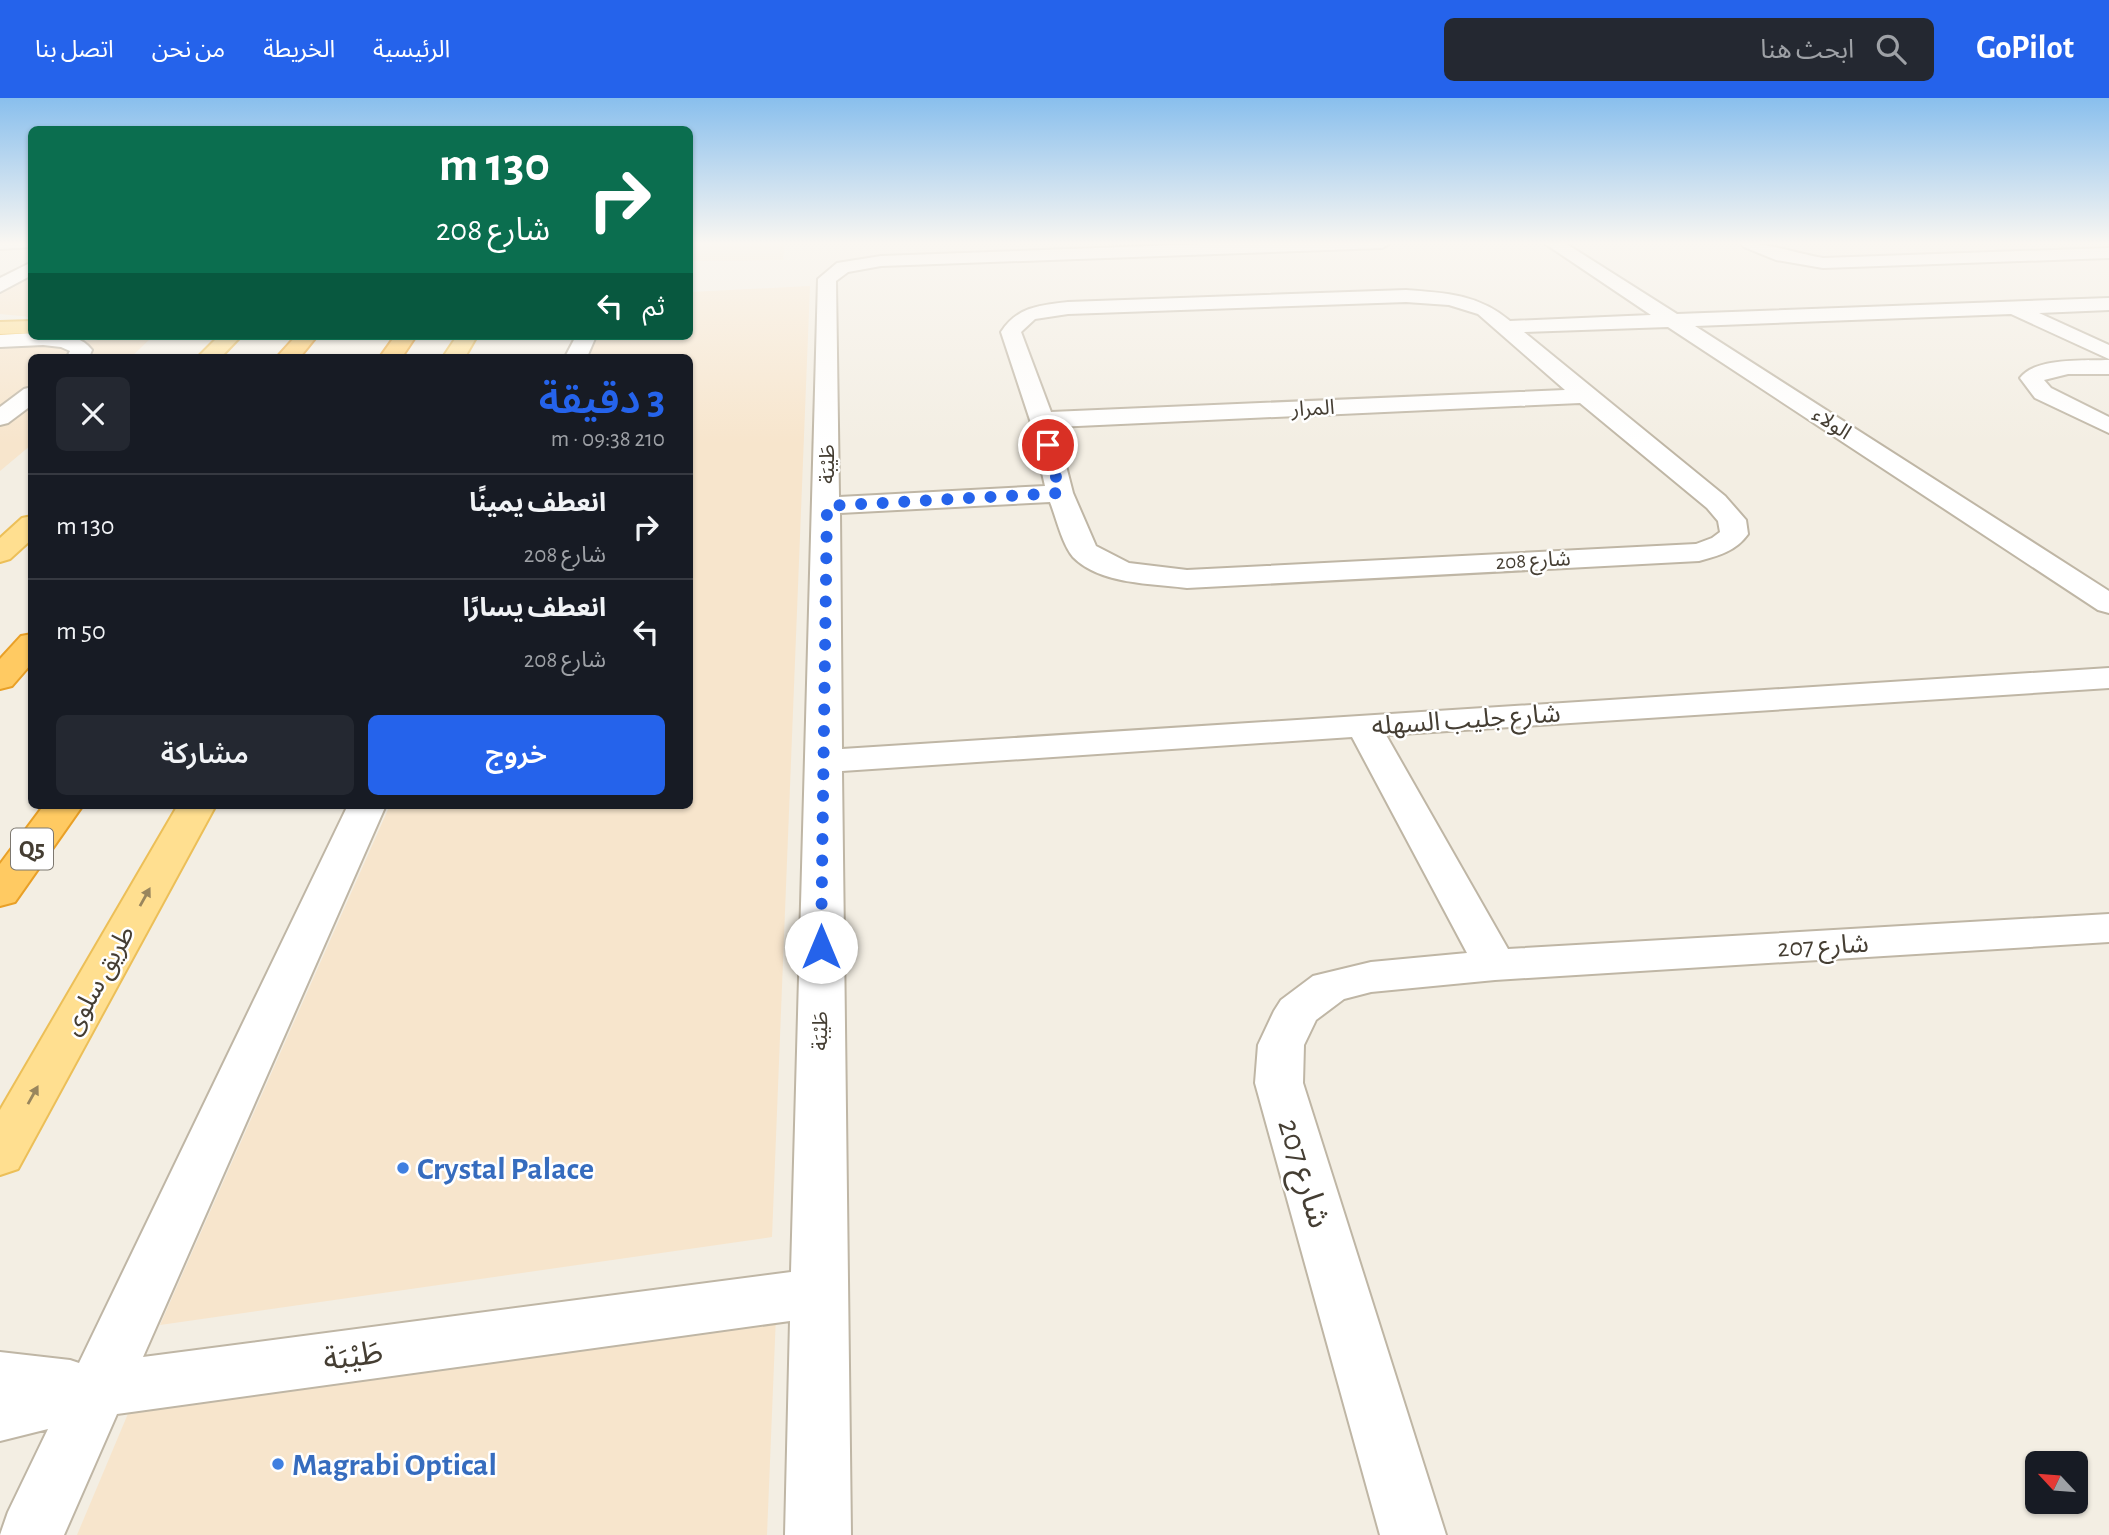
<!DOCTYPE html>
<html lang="ar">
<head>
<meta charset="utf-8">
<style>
	body { margin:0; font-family:"Alegreya Sans","Noto Sans Arabic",sans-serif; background:#242831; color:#f1f3f6; direction:rtl; height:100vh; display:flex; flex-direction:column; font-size:26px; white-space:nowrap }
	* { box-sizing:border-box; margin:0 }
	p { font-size:23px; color:#9ea1a6 }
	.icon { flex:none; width:38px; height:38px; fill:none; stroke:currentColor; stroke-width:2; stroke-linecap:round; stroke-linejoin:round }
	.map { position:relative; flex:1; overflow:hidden; direction:ltr }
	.sheet { position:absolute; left:28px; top:256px; width:665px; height:455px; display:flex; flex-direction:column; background:#171b24; border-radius:10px; box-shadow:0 2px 5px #0004; direction:rtl }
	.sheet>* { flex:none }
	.hud { position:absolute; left:28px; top:28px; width:665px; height:214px; border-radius:10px; box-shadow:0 2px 5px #0004; direction:rtl; background:#0b6e4f; color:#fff; overflow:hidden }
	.needle { width:46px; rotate:296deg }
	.tools { position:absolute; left:2025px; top:1353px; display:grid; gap:14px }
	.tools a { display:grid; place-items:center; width:63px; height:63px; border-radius:10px; background:#171b24; box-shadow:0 2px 5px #0004; font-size:35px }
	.pin { position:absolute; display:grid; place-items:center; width:60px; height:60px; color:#fff; margin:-30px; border:4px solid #fff; border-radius:50%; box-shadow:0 2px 7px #0007 }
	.me { position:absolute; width:77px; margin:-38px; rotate:0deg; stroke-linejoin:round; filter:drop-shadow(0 0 5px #0008) }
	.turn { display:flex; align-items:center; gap:24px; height:147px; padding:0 28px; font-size:32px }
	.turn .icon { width:91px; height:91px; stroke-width:2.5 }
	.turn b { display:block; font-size:49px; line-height:60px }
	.then { display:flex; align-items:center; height:66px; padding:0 28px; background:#0003; gap:14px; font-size:26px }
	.round { display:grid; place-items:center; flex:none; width:74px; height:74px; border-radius:10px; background:#242831 }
	.overview { display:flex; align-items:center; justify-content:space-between; height:119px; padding:0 28px }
	h1 { font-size:42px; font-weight:600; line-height:52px; color:#2563eb }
	.action { display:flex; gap:14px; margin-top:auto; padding:14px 28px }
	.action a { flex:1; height:80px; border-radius:10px; background:#2563eb; color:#fff; font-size:28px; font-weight:600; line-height:80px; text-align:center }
	.action a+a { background:#242831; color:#f1f3f6 }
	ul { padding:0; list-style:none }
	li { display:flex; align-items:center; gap:21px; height:105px; padding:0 28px; border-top:2px solid #363941 }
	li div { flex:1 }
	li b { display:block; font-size:26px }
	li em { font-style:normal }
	header { display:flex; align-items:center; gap:42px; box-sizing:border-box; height:98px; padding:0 35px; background:#2563eb; color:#fff }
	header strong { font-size:33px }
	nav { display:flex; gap:38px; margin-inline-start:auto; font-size:24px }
	.search { width:490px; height:63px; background:#242831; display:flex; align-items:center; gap:18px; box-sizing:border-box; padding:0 24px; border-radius:10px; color:#9ea1a6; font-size:26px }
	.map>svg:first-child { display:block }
	.commercial { fill:#f7e5cc }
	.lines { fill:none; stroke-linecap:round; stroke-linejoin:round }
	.minor-casing { stroke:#bfb6a5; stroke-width:4 }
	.major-casing { stroke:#ecbf58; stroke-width:4 }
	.highway-casing { stroke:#e9a027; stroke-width:4 }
	.minor { fill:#fff; fill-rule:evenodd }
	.major { fill:#ffdf90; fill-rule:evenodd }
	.highway { fill:#ffca62; fill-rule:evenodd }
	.oneway { fill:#99865d }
	.route { stroke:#2563eb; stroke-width:12; stroke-dasharray:0 21.6 }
	.shop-dot { fill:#3f7fe0; stroke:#fff; stroke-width:2.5 }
	.labels { text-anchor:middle; stroke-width:5; stroke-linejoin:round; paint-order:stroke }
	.far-street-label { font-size:21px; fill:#453e33; stroke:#fff }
	.shield { fill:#fff; stroke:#7d7870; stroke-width:2 }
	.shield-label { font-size:24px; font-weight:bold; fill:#453e33 }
	.street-label { font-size:26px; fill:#453e33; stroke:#fff }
	.near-shop-label { font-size:32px; font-weight:bold; fill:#366cbe; stroke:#fff; text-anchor:start }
	.near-street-label { font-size:32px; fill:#453e33; stroke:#fff }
</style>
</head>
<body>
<header>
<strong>GoPilot</strong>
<div class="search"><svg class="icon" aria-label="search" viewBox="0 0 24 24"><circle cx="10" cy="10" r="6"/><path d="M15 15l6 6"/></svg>ابحث هنا</div>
<nav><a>الرئيسية</a><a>الخريطة</a><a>من نحن</a><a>اتصل بنا</a></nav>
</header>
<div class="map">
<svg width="2109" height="1437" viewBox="0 0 2109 1437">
	<rect width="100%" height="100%" fill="#f3eee3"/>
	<g class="commercial">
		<polygon points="690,145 785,145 783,162 690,163"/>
		<polygon points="31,175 31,219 0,216 0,194"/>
		<polygon points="810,188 772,1139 160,1227 390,707 690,707 690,259 588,259 597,238 690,238 690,194"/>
		<polygon points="151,240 131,259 32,259 31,347 0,373 0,246"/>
		<polygon points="777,1193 767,1437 77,1437 135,1299"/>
	</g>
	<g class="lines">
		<g class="minor-casing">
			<g id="minor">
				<polygon points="0,145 32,145 32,149 0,151"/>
				<path d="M 1232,145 L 1391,145 L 1382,150 L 881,168 L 848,174 L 836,183 L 839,399 L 1045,388 L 1030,322 L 1001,234 C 1017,209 1040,207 1068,204 L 1406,192 C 1446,195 1478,196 1510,223 L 1651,217 L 1544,145 L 1565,145 L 1677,216 L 2109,200 L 2109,212 L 2039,215 L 2109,247 L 2109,261 L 2011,216 L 1695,228 L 2109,493 L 2109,515 L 2098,512 L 1668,229 L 1524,234 L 1725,398 L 1746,422 L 1748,436 C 1736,453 1718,458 1699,463 L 1187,490 C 1151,485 1101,487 1073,459 C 1062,446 1056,419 1050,404 L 840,415 L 842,651 L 2109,570 L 2109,590 L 1386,637 L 1508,851 L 2109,816 L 2109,844 L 1495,882 L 1371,894 L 1344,901 L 1316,922 L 1304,947 L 1303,985 L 1446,1437 L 1380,1437 L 1255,985 L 1258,947 L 1274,913 L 1281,902 L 1313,878 L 1371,864 L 1467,855 L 1352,639 L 842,673 L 851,1437 L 785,1437 L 790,1223 L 117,1316 L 64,1437 L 0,1437 L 8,1414 L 48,1331 L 0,1343 L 0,1254 L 70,1262 L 79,1265 L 348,707 L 386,707 L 143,1259 L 791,1174 L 818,181 L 837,165 L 881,158 ZM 1406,204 L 1449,207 L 1478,216 L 1565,292 L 1051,314 L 1021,234 L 1035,221 L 1068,216 ZM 1580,305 L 1707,410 L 1718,423 L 1720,434 L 1712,440 L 1696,446 L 1187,472 L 1129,465 L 1096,448 L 1073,395 L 1056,329 Z"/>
				<path d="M 1741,145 C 1769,145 1795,155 1823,160 L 2109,150 L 2109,160 L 1823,170 L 1776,162 L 1744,149 Z"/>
				<polygon points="32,164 32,177 0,194 0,180"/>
				<path d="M 32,235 L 32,238 C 52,238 78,233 92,252 L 89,259 L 67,259 L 70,253 L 61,249 L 43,247 L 0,249 L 0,237 Z"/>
				<polygon points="576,238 596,238 587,259 565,259"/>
				<path d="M 2109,262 L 2109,276 L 2068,276 L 2044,282 L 2051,290 L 2109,319 L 2109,335 L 2035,300 L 2020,280 C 2035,259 2086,263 2109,262 Z"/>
				<polygon points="32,289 32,307 8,325 0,327 0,309 24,291"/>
			</g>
		</g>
		<g class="major-casing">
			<g id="major">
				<polygon points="32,223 32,235 0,236 0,224"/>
				<polygon points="219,238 241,238 221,259 198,259"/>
				<polygon points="457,238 477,238 465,259 443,259"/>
				<polygon points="32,418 32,441 10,461 0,464 0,440 22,420"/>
				<polygon points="178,707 216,707 18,1071 0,1077 0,1012"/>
			</g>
		</g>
		<g class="highway-casing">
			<g id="highway">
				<polygon points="296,238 317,238 300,259 277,259"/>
				<polygon points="395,238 416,238 402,259 380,259"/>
				<polygon points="32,536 32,565 12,588 0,591 0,561 21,538"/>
				<polygon points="44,707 83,707 15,804 0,808 0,766"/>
			</g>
		</g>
		<use href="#minor" class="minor"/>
		<use href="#major" class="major"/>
		<use href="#highway" class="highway"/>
	</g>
	<defs><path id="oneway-solid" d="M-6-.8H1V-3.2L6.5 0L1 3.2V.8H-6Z" transform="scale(1.75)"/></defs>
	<g class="oneway">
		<use href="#oneway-solid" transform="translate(145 799) rotate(-61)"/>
		<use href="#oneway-solid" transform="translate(33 997) rotate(-61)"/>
	</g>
	<linearGradient id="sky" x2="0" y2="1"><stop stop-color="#89bfed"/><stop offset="0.42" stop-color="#faf7f2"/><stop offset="1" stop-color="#faf7f2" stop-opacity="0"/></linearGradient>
	<rect width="2109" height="346" fill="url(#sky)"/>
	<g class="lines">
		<polyline class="route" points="821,849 827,408 1060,395 1048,347"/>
	</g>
	<g class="shop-dot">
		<circle cx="403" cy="1070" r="7"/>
		<circle cx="278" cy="1366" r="7"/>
	</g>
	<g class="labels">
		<g class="far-street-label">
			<text transform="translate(1313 310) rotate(-3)" y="7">المرار</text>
			<text transform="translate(1832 325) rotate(33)" y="7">الولاء</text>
			<text transform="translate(827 366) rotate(-90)" y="7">طَيْبَة</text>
			<text transform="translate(1533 462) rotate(-3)" y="7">شارع 208</text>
			<text transform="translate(820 933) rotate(-89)" y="7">طَيْبَة</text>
		</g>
		<rect class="shield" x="11" y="730.5" width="42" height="41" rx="5"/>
		<g class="shield-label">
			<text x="32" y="759">Q5</text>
		</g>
		<g class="street-label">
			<text transform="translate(1466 621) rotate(-4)" y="9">شارع جليب السهله</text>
			<text transform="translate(1823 847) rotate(-3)" y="9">شارع 207</text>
			<text transform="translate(98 882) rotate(-61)" y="9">طريق سلوى</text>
		</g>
		<g class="near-shop-label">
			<text x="417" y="1081">Crystal Palace</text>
			<text x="292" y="1377">Magrabi Optical</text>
		</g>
		<g class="near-street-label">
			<text transform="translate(1305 1075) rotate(73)" y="11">شارع 207</text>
			<text transform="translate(353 1257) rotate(-8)" y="11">طَيْبَة</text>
		</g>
	</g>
</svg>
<div class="tools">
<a><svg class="needle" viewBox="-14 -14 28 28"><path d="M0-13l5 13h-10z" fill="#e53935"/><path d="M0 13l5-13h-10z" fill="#9ea1a6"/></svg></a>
</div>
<div class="pin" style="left:1048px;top:347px;background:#d93025"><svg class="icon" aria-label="arrive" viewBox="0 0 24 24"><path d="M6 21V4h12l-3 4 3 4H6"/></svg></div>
<svg class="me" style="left:821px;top:849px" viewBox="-20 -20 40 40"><circle r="19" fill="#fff"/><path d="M0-13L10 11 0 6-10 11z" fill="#2563eb"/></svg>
<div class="hud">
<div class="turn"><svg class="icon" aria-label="right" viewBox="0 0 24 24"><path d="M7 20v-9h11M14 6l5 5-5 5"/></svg><div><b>130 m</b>شارع 208</div></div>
<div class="then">ثم<svg class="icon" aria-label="left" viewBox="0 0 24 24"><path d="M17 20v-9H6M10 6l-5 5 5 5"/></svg></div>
</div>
<section class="sheet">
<div class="overview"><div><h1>3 دقيقة</h1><p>210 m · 09:38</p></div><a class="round"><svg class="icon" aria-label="close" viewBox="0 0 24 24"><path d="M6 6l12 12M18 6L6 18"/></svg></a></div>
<ul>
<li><svg class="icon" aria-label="right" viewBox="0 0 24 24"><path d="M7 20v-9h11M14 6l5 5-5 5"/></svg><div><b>انعطف يمينًا</b><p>شارع 208</p></div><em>130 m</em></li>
<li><svg class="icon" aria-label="left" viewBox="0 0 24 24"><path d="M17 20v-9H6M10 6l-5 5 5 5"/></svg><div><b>انعطف يسارًا</b><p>شارع 208</p></div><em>50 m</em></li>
</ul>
<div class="action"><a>خروج</a><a>مشاركة</a></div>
</section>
</div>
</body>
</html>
